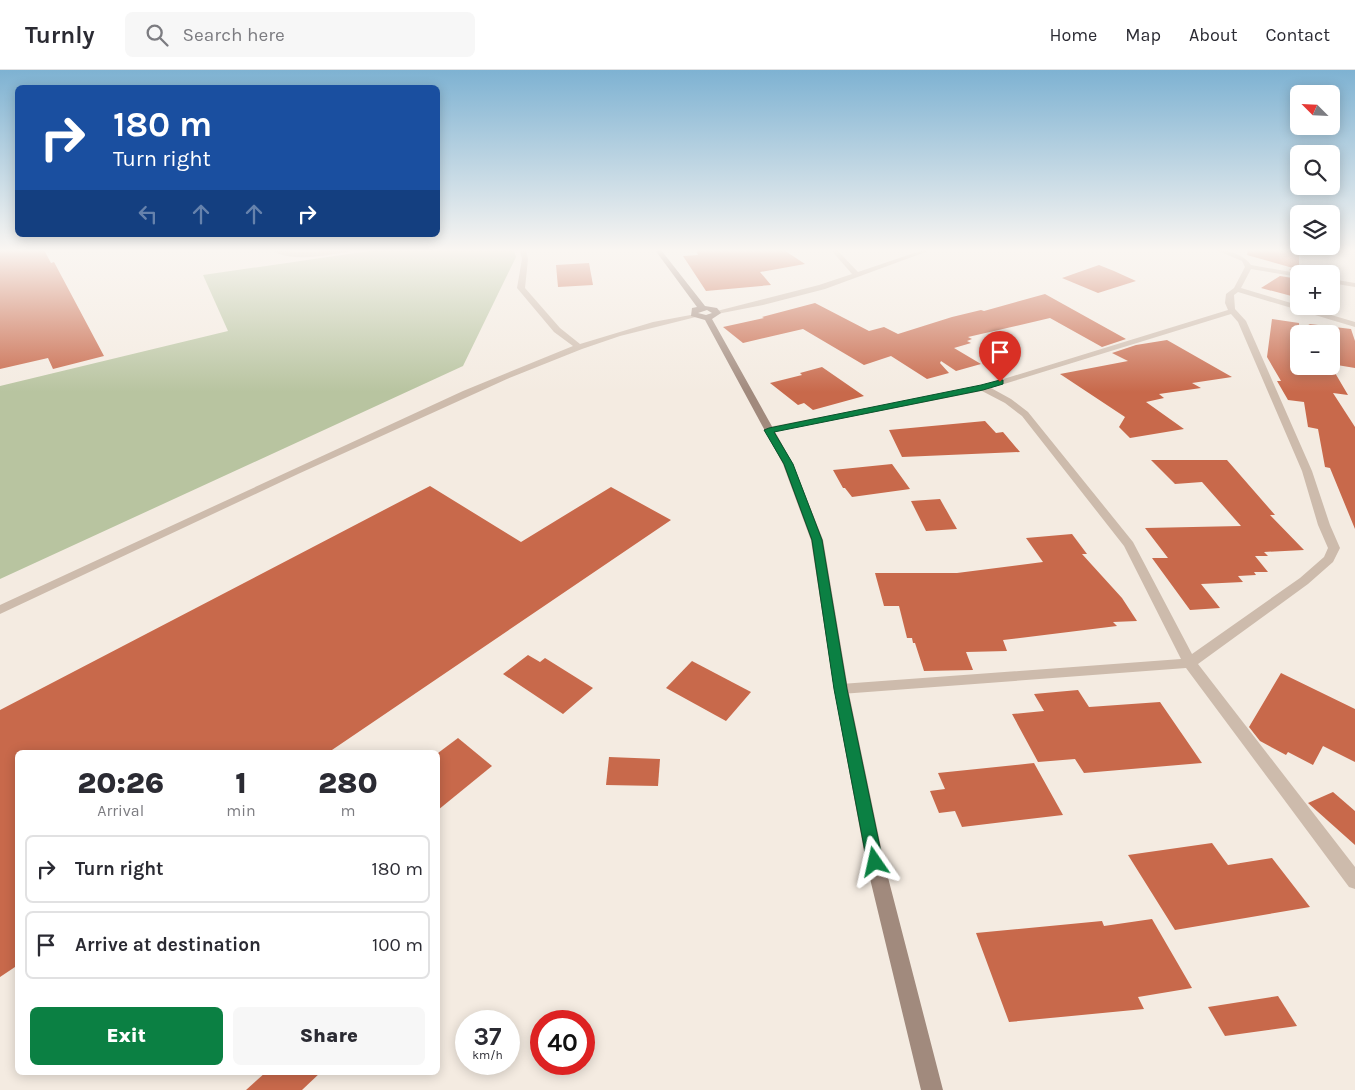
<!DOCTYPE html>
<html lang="en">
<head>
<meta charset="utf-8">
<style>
	body { margin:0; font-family:Karla,sans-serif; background:#f7f7f7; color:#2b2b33; height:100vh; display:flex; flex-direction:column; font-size:19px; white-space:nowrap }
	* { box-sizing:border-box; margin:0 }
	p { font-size:16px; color:#7c7c81 }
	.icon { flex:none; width:28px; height:28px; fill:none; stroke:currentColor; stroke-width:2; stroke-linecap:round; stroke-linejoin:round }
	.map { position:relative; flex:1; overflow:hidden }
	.side { position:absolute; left:15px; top:680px; width:425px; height:325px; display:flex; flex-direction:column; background:#fff; border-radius:8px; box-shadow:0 2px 12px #0003 }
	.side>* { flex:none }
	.banner { position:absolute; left:15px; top:15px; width:425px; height:152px; border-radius:8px; box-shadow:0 2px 12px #0003; background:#1a4fa0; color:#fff; overflow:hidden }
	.needle { width:32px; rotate:294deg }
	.buttons { position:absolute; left:1290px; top:15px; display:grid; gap:10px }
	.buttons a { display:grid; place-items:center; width:50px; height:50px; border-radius:8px; background:#fff; box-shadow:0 2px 12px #0003; font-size:25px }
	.speed { position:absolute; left:455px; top:940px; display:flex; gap:10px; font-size:25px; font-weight:700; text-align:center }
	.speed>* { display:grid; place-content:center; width:65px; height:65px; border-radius:50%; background:#fff; box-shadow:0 2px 12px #0003; line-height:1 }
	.speed small { font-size:12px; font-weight:400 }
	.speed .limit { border:8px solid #d22; background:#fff; color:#111 }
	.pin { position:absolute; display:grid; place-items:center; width:42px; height:42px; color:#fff; margin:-51px -21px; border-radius:50% 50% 50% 0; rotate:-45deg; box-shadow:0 0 5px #0007 }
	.pin .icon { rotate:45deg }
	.me { position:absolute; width:55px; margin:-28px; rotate:349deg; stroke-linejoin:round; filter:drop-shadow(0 0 4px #0008) }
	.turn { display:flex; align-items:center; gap:18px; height:105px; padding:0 15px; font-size:22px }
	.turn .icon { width:65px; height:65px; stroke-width:2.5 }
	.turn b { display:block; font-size:35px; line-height:42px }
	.lanes { display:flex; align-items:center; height:48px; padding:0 15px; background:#0003; justify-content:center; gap:25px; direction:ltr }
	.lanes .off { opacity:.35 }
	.eta { display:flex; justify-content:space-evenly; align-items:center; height:85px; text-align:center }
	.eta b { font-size:30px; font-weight:800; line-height:35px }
	.button { display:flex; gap:10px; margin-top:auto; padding:10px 15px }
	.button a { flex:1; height:58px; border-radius:8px; background:#0b8043; color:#fff; font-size:20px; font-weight:800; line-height:58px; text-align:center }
	.button a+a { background:#f7f7f7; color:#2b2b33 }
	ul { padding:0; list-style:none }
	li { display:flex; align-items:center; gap:15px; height:68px; margin:0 10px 8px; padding:0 5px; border:2px solid #e1e1e2; border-radius:8px }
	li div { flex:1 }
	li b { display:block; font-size:19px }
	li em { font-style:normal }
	header { display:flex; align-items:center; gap:30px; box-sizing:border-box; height:70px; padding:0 25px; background:#fff; border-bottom:1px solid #e1e1e2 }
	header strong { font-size:24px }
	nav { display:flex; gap:28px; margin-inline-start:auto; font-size:18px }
	.search { width:350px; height:45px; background:#f7f7f7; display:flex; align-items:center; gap:12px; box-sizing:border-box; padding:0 18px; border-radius:8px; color:#7c7c81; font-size:19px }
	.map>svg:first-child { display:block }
	.green { fill:#b8c4a0 }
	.building { fill:#c8694b }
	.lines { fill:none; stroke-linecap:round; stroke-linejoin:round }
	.street { fill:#cdbbac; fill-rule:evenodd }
	.secondary { fill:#a18a7d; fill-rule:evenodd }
	.route { fill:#0b8043; stroke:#07532c }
</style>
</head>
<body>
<header>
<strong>Turnly</strong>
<div class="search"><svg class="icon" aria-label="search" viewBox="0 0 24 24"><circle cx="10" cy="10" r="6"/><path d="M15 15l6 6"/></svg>Search here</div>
<nav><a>Home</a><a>Map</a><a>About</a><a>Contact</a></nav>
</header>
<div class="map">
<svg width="1355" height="1020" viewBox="0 0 1355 1020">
	<rect width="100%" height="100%" fill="#f4ebe1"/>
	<polygon class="green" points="376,180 514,180 516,187 463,296 0,509 0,316 228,261 203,205"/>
	<g class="building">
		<polygon points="0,180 44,180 51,193 54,192 104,286 53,299 48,288 0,299"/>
		<polygon points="696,180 784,180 805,194 760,202 771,215 706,221 683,186 698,185"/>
		<polygon points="1248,180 1299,180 1299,202 1289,200 1293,198 1247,185"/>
		<polygon points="589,193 593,215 558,217 556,195"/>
		<polygon points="1099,195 1114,201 1136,211 1098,223 1062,208"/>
		<polygon points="1280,206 1299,209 1299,228 1261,218"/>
		<polygon points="1045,224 1126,269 1102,277 1050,248 968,267 972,269 967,271 971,273 954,278 981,294 956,301 941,291 940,293 949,303 927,309 891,286 864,295 803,259 743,273 723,257 764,248 762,247 815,233 869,261 884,257 898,264 952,247 981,240 984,241"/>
		<polygon points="1272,249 1299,253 1299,260 1310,254 1351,259 1355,271 1355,298 1331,294 1331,264 1299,264 1299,296 1331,296 1348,325 1333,323 1355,357 1355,459 1330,398 1325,397 1318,359 1308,357 1304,332 1288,330 1277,311 1281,311 1267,287"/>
		<polygon points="1167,270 1232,307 1192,313 1201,318 1159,324 1164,328 1146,332 1184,359 1130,368 1119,357 1125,347 1060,304 1128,291 1112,283 1136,275"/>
		<polygon points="822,297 864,326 813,340 804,333 798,335 770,313 802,305 800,303"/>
		<polygon points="985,351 996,363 1003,362 1020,382 902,387 889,360"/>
		<polygon points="1151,390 1227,390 1275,445 1270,445 1304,480 1264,482 1268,486 1255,486 1268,502 1254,502 1256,505 1238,506 1243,512 1201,514 1220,538 1190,540 1152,488 1168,488 1145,458 1241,456 1202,412 1175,414"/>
		<polygon points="892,394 910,419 852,427 845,418 843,418 833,400"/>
		<polygon points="430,416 521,472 611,417 671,450 329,682 18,682 18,895 0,907 0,640"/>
		<polygon points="940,429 957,459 926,461 911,431"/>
		<polygon points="1072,464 1087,484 1082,484 1122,528 1137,551 1113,552 1117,556 1003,570 1007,581 966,582 973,600 924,601 915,573 913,573 912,568 907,568 899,536 884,536 875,503 957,503 1043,492 1026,468"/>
		<polygon points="528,585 540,592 545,588 593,618 563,644 503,604"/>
		<polygon points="692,591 751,622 726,651 666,618"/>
		<polygon points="1281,603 1355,639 1355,692 1323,676 1313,695 1288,682 1286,685 1260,671 1249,657"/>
		<polygon points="1078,620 1089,637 1160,632 1202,693 1084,703 1075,689 1038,692 1012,644 1044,641 1034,624"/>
		<polygon points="458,668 492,696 438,740 438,683"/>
		<polygon points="609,687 660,689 658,716 606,715"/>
		<polygon points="1034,693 1063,745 962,757 955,741 939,743 930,721 945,719 938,703"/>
		<polygon points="1333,722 1355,741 1355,775 1308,733"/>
		<polygon points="1212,773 1228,795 1272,788 1310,837 1175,860 1128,785"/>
		<polygon points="1152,849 1192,918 1138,927 1144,939 1009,952 976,863 1102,851 1104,856"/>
		<polygon points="1278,926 1297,956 1225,966 1208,937"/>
		<polygon points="266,1002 321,1002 302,1020 246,1020"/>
	</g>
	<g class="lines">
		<g class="street">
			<path d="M 271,180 L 302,182 L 351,180 L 348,182 C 325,185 291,193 271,180 Z"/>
			<polygon points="520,180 526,180 528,189 525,218 560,258 580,274 653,252 696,244 700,246 620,266 582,279 507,309 298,404 0,544 0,535 463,321 573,276 554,262 517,218 522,189"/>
			<polygon points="831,180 837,180 858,202 923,180 931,180 825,219 763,235 717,244 713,242 819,215 852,204"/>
			<path d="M 1216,180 C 1228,179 1244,185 1251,195 L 1302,204 L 1299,204 L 1299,207 L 1251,199 L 1241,218 L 1355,252 L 1355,257 L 1238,222 L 1234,225 L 1235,239 L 1246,251 L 1312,401 L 1330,455 L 1340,478 L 1333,492 L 1308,514 L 1198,594 L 1355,797 L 1355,819 L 1349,817 L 1186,598 L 841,624 L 836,623 L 834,619 L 836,615 L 841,614 L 1181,589 L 1124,476 L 1022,346 L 1005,333 L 982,321 L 769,363 L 764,360 L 769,357 L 981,316 L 1228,240 L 1225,233 L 1226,224 L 1234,218 L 1245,197 L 1242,191 ZM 1231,244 L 1238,252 L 1302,401 L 1318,455 L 1328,478 L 1324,487 L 1300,508 L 1192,584 L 1133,472 L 1028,342 L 1011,329 L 991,318 Z"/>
			<polygon points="1331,209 1355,213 1355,217 1331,213"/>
		</g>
		<path class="secondary" d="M 655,180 L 661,180 L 705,236 L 717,238 L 721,243 L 712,249 L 793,394 L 823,470 L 848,619 L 884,792 L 943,1020 L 921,1020 L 866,792 L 834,619 L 811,470 L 783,394 L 705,250 L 691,246 L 692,238 L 697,237 ZM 707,240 L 712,243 L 706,245 L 698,243 Z"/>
	</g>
	<linearGradient id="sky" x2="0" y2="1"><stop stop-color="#7eb2d2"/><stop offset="0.56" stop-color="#faf6f2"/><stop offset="1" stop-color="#faf6f2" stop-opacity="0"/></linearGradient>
	<rect width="1355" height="322" fill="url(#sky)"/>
	<polygon class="route" points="1000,310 1003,310 1003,314 983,320 774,362 793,394 822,470 847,619 883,792 881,797 875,800 869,797 867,792 834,619 812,470 784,394 764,360 769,358 981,315"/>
</svg>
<div class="buttons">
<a><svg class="needle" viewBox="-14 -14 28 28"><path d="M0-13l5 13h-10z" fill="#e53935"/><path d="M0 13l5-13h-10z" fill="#7c7c81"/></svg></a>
<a><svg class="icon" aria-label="search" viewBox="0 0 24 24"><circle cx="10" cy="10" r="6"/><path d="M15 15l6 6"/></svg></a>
<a><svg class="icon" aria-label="layers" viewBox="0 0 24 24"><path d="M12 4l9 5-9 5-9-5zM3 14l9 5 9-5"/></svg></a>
<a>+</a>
<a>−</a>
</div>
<div class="speed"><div>37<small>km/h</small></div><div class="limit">40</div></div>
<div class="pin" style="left:1000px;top:312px;background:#d93025"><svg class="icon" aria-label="arrive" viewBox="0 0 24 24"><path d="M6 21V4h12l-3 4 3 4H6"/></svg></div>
<svg class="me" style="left:875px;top:792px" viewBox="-20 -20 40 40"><path d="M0-17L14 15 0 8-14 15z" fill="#0b8043" stroke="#fff" stroke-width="4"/></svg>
<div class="banner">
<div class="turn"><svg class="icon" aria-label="right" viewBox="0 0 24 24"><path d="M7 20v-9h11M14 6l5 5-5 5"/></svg><div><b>180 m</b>Turn right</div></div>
<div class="lanes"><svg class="icon off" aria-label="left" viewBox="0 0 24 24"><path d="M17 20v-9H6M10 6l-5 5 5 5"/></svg><svg class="icon off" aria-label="ahead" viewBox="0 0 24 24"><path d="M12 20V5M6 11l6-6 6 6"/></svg><svg class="icon off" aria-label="ahead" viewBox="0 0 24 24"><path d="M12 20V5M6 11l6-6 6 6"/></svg><svg class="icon" aria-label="right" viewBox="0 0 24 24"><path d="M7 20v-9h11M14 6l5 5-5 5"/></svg></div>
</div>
<section class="side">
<div class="eta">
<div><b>20:26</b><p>Arrival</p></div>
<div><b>1</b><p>min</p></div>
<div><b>280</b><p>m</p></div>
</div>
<ul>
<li><svg class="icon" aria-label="right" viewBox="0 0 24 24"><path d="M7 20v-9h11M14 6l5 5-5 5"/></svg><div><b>Turn right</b></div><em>180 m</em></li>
<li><svg class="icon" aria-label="arrive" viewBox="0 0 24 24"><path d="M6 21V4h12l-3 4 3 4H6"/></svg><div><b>Arrive at destination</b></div><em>100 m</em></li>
</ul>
<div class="button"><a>Exit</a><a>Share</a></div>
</section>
</div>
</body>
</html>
